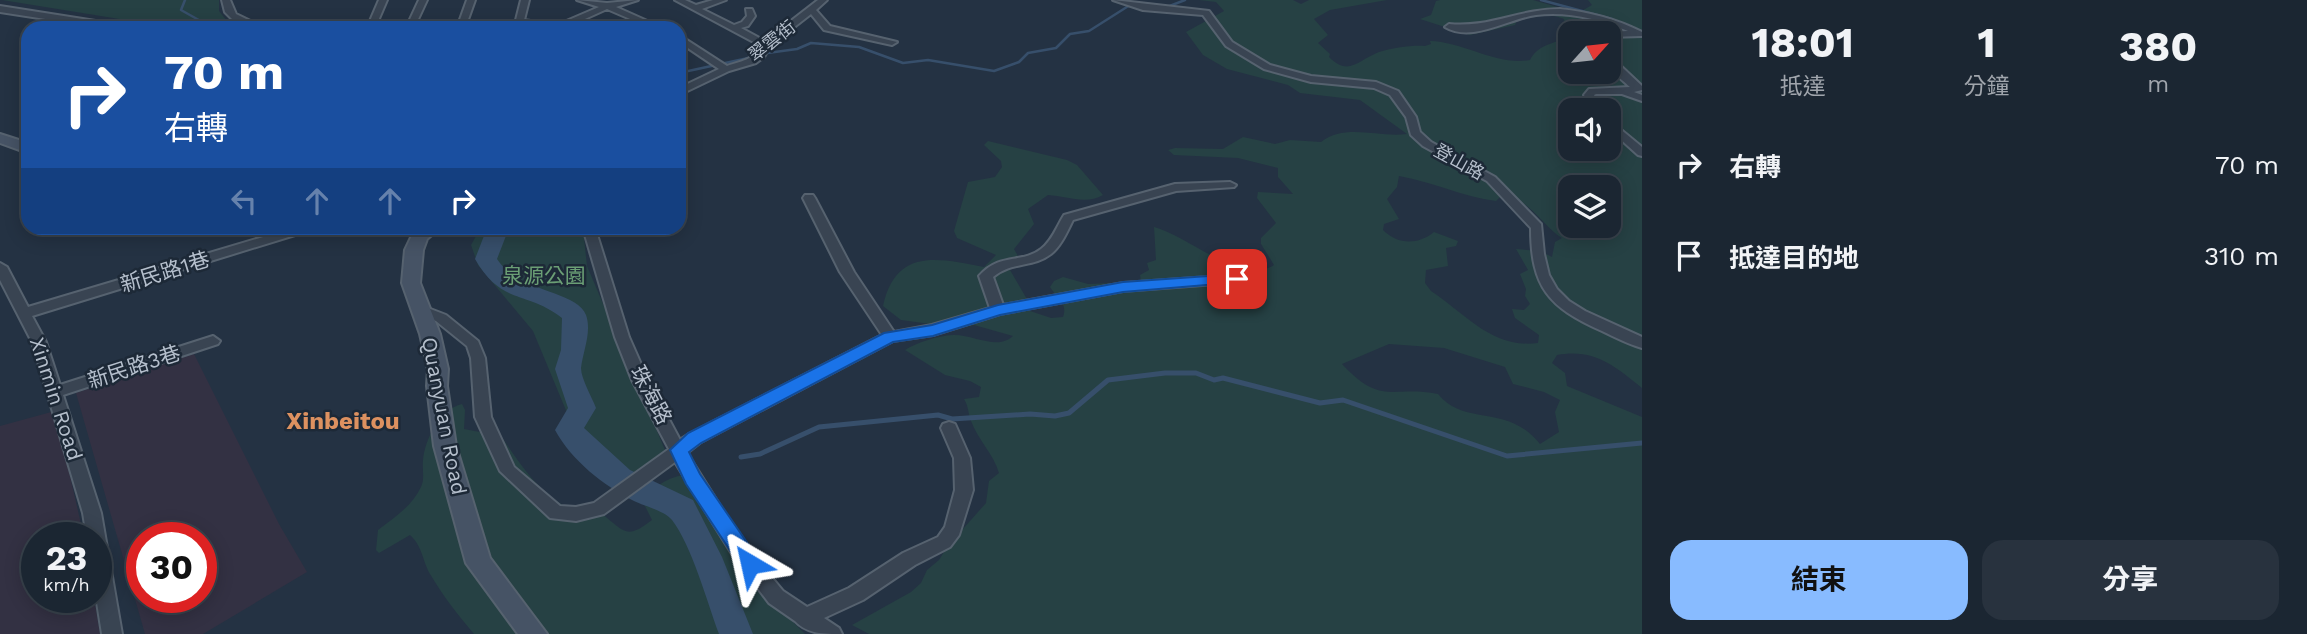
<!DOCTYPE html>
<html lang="zh-TW">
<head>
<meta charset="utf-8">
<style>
	body { margin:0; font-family:"Work Sans","Noto Sans TC",sans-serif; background:#28323e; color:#f1f3f6; height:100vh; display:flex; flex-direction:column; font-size:26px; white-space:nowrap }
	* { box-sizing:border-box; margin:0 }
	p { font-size:23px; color:#a0a5ac }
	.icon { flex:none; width:38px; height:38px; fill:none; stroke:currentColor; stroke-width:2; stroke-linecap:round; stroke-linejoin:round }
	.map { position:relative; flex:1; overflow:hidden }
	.drawer { display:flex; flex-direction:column; background:#1b2632; width:665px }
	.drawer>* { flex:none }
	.guide { position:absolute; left:21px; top:21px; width:665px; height:214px; border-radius:21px; box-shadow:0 4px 18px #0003,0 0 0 2px #39434d; background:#1a4fa0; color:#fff; overflow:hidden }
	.needle { width:46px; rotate:63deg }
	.tools { position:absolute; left:1558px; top:21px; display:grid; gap:14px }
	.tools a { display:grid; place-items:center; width:63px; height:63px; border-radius:14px; background:#1b2632; box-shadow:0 4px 18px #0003,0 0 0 2px #39434d; font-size:35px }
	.speed { position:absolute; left:21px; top:522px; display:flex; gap:14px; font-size:35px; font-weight:700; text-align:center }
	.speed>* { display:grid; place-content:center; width:91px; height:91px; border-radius:50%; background:#1b2632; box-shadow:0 4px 18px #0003,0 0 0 2px #39434d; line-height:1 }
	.speed small { font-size:18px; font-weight:400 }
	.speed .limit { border:10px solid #d22; background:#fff; color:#111 }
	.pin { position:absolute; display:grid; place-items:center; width:60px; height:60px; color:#fff; margin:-30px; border-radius:14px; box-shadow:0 4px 10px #0006 }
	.me { position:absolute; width:77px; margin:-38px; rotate:324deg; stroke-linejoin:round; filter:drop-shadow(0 0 5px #0008) }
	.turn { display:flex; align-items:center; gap:24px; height:147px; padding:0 28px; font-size:32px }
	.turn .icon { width:91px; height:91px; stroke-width:2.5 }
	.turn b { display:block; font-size:49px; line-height:60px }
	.lanes { display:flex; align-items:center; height:66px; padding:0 28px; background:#0003; justify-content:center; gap:35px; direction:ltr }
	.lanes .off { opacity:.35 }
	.eta { display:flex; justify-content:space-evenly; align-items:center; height:119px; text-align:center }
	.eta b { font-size:42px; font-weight:700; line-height:49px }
	.button { display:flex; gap:14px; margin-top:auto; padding:14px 28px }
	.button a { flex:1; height:80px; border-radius:21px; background:#8bf; color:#111; font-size:28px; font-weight:700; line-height:80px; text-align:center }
	.button a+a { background:#28323e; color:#f1f3f6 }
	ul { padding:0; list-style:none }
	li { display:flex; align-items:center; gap:21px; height:91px; padding:0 28px }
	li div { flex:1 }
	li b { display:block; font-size:26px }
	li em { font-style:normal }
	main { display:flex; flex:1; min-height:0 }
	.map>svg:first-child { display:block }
	.medical { fill:#333143; fill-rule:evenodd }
	.green { fill:#264144; fill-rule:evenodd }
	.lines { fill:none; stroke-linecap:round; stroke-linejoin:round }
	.stream-far1 { stroke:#374f6b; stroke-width:2.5 }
	.stream { stroke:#374f6b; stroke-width:5 }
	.river { fill:#374f6b; fill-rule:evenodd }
	.street-casing { stroke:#56626f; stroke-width:4 }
	.secondary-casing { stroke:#56626f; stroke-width:4 }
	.street { fill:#394452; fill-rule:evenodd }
	.secondary { fill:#465365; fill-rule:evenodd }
	.route { fill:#1a73e8; stroke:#114b97; stroke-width:2 }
	.labels { text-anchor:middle; stroke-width:5; stroke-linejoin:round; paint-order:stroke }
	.far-street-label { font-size:18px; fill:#b5bfcc; stroke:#1d2937 }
	.street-label { font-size:21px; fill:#b5bfcc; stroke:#1d2937 }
	.park-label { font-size:21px; fill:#6b9f75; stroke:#1d2937 }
	.quarter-label { font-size:24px; font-weight:bold; fill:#dd9160; stroke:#1d2937 }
</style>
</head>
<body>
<main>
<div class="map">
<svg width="1642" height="634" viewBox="0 0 1642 634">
	<rect width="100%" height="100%" fill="#243243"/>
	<g class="medical">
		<path d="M 194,354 L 279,524 L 307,572 L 203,634 L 145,634 L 76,393 ZM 142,537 L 201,537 L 201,597 L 142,597 Z"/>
		<polygon points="55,411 84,537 37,537 37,597 94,597 100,634 0,634 0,426"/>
	</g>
	<g class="green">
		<polygon points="2,0 219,0 219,11 227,21 207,28 175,28"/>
		<path d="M 1199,0 L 1293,0 L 1301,4 L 1309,0 L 1387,0 L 1330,10 L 1314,19 L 1328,35 L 1318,43 L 1330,54 L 1329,57 C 1349,77 1358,60 1379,52 C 1392,48 1412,45 1425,46 L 1431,44 L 1430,41 C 1464,42 1497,66 1530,60 C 1538,45 1550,45 1565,38 L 1564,19 C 1548,13 1533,13 1517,20 L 1515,25 L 1470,35 L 1420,19 L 1431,15 L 1436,1 L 1440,0 L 1533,0 L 1578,13 L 1592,5 L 1588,0 L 1642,0 L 1642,388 C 1615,366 1594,348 1557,355 L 1552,363 L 1565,373 L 1567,386 L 1642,417 L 1642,634 L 869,634 L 852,625 L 911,592 L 921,583 L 927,570 L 939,560 L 947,547 L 986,503 L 989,481 L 999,473 C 993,453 978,440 971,421 C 968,414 969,407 964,399 L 979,397 L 981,387 L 970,381 L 945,375 L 905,350 C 918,342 937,336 953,335 C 973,334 997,351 1013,336 L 974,325 L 960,328 L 901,320 L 883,306 C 896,248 937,258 984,267 L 996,255 L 957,238 L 954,231 L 968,182 L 995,177 L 1002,167 L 1001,161 L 984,145 L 988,141 L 1067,160 L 1077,165 L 1103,195 C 1086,205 1066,196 1048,195 L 1028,209 L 1034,224 L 1014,249 L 1018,256 L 1010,270 L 1028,301 L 1027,310 L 1051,318 L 1063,317 C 1068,303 1057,298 1050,287 L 1054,281 L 1063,277 L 1088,284 L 1141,282 L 1140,275 L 1149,270 L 1147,263 L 1156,260 L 1154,227 C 1187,235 1241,286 1274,265 L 1261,244 L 1261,238 L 1276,223 L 1257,198 L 1258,192 L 1293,194 L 1278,177 L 1278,168 L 1238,158 L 1174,155 L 1168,150 L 1175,148 L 1223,149 L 1243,137 L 1275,144 L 1290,140 L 1321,142 C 1346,123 1378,138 1407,134 L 1360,100 L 1300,93 L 1288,85 L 1227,69 L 1203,55 L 1186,32 L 1224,11 L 1216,2 ZM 1570,33 L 1608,33 L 1608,72 L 1570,72 ZM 1570,110 L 1608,110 L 1608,149 L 1570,149 ZM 1399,176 C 1434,182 1463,197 1496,201 L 1500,197 C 1526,193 1542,226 1562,238 L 1555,242 L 1552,257 L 1540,251 L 1516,249 L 1528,270 L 1520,274 L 1526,289 L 1525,296 L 1530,304 L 1524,310 L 1512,309 L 1515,318 L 1539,335 L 1538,343 C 1492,349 1466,314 1431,291 L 1425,283 L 1426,270 L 1448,266 L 1446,248 L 1456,246 L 1458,241 L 1434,232 C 1418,245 1398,245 1383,230 L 1384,224 L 1399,219 L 1387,199 L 1397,187 ZM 1570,187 L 1608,187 L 1608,226 L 1570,226 ZM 1389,344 L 1444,348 L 1505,367 L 1513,384 L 1544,392 L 1560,400 L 1555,412 L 1559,432 L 1540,444 C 1508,403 1464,427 1438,394 C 1392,385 1382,407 1342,364 Z"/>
		<polygon points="439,228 580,228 584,238 587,266 665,450 618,490 570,442 570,420 533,331 478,265 471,245 480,229 463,228 433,234"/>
		<path d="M 462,404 L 465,410 L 464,429 L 501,436 C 524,470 555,519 601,513 C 625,532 626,540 652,520 L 642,500 C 654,487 665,479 682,475 L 688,478 L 772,601 L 805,634 L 474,634 C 458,615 443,596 430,574 C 422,560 423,547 410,535 L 379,553 L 376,550 L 378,530 C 395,517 412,506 421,487 C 425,479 422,469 423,460 C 425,439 440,409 462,404 Z"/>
	</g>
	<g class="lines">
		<g class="stream-far1">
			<polyline points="185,0 181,10 213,28"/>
			<polyline points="1541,0 1612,19"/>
			<polyline points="1167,7 1185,0"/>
			<polyline points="761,54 797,49 811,43 859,47 903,63 928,60 994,71 1019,62 1028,53 1056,48 1070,34 1089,31 1130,5"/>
			<polyline points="679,73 753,57"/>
		</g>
		<polyline class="stream" points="741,457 760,454 819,427 938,415 952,419 1030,414 1055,416 1069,413 1108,380 1165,373 1196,373 1214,380 1223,378 1320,403 1343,400 1507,456 1642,443"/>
		<path class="river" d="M 487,228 L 509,228 L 497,259 C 518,292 578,291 586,315 C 592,332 583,351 581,368 C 581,379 592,397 596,408 L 584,428 L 630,470 L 693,500 L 722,557 L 753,634 L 719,634 C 707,602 692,546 672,520 C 665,511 644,506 634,501 C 603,485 572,461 555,430 L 568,408 L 555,369 L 561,350 L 562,318 C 526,290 502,306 475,259 Z"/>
		<g class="street-casing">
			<g id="street">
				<path d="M 222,0 L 230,0 L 236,14 L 265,28 C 257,28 250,26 242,24 C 234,23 222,28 213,28 L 233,20 L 225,12 Z"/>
				<polygon points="379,0 387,0 375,28 367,28"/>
				<polygon points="419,0 427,0 414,28 406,28"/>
				<polygon points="467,0 475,0 465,28 457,28"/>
				<polygon points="521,0 529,0 524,20 557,25 599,7 577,0 607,3 638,0 616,7 663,28 651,28 607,9 565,28 523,25 522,28 514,28"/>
				<path d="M 675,0 L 685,0 L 696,5 L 713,0 L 726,0 L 702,9 L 734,25 L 742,22 L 747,16 L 746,9 L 752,9 L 755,16 L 748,26 L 741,28 L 765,41 L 818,0 L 827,0 L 816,10 L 830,26 L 897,42 L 892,45 L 824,30 L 811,14 L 770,46 L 764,57 L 756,63 L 729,71 L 679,95 L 679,88 L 719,69 L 679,42 L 679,35 L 727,66 C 741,61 754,60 761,46 Z"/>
				<path d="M 1113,0 L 1209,11 L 1232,42 L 1270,65 L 1311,76 L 1376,82 L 1398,91 L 1416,117 L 1420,132 L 1431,142 L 1495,177 L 1541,224 L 1544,254 L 1549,275 L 1557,289 L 1569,301 L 1585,311 L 1642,337 L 1642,348 C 1628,344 1615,337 1602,331 C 1548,307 1531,287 1531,228 L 1487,181 L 1423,146 L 1411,135 L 1406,117 L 1390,95 L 1374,88 L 1311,82 L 1264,69 L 1226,46 L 1203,15 L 1143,10 Z"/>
				<polygon points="0,6 121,25 125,28 104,28 0,12"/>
				<path d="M 1560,9 C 1589,12 1616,19 1642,32 L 1642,36 L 1608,37 L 1608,33 L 1605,32 L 1628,31 C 1599,19 1567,11 1536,15 C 1508,19 1472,43 1445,27 L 1449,24 C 1490,28 1519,9 1560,9 Z"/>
				<path d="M 1608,54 L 1642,86 L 1642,90 L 1634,92 L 1642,95 L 1642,101 L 1622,94 L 1596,94 L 1594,95 L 1601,110 L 1591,110 L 1584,95 L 1589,89 L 1630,87 C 1619,77 1608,70 1608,54 Z"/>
				<polygon points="1608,119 1642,147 1642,156 1638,155 1608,128"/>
				<path d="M 1230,182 L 1236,185 L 1234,187 L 1176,191 L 1073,220 C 1067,232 1061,246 1051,254 C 1033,268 1012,261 993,277 L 1003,305 L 1123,283 L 1237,275 L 1244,279 L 1242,282 L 1123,291 L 1000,314 L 933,335 L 893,341 L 701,442 L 687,453 L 744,544 L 783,591 L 807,607 L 849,588 L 903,553 L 938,537 L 945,527 L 955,490 L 954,458 L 941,428 L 943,424 L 949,422 L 955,424 L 970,458 L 973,490 L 959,535 L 950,547 L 915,565 L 863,600 L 824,618 L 839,628 L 842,634 C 824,634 807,634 795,621 L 769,603 L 732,554 L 675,462 L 604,514 L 576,521 L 550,518 L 500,471 L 475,417 L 471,358 L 467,346 L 436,321 L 415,312 L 413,309 L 420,305 L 446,315 L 478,341 L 485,358 L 491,417 L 514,467 L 560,506 L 576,507 L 594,503 L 669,449 L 632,380 L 615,337 L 583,228 L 595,228 L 629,337 L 648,380 L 680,440 L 689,434 L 882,335 L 840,272 L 803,198 L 805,195 L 813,195 L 815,198 L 854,272 L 894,332 L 932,325 L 990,308 L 979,276 C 1000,252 1022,264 1041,249 C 1052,241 1057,226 1064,215 L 1175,184 Z"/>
				<polygon points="293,228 310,228 308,231 32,316 46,342 60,385 213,336 220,341 218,344 63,395 101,513 122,634 102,634 96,596 96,537 87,537 83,513 32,342 0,280 0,263 7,267 28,307"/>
			</g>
		</g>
		<g class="secondary-casing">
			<g id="secondary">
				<polygon points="0,134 28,143 28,153 0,143"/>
				<polygon points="421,228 440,228 427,239 423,250 420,283 440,334 448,369 447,386 456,446 490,558 547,634 518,634 466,563 434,446 427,386 428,369 420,334 402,283 405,250 413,233"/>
			</g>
		</g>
		<use href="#street" class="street"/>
		<use href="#secondary" class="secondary"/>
	</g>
	<polygon class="route" points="1237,274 1242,276 1242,282 1123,292 1000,315 933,336 893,342 701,443 689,452 700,474 757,557 761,564 757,570 750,573 743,570 686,484 670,450 688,433 884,333 932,325 998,305 1123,282"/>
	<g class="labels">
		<g class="far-street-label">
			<text transform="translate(772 41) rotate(-38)" y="6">翠雲街</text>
			<text transform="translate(1459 162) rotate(29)" y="6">登山路</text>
		</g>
		<g class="street-label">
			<text transform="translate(165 272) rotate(-17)" y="7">新民路1巷</text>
			<text transform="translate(134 367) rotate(-18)" y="7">新民路3巷</text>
			<text transform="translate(651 395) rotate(62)" y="7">珠海路</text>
			<text transform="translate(56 399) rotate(72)" y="7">Xinmin Road</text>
			<text transform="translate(444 416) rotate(79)" y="7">Quanyuan Road</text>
		</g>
		<g class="park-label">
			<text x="544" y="283">泉源公園</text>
		</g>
		<g class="quarter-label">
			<text x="343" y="429">Xinbeitou</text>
		</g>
	</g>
</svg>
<div class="tools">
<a><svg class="needle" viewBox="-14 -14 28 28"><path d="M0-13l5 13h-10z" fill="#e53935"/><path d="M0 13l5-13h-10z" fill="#a0a5ac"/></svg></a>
<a><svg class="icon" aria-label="sound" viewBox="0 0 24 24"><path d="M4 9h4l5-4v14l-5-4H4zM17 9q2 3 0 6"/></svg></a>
<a><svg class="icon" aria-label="layers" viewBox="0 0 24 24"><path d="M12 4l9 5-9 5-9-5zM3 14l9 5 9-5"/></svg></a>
</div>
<div class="speed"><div>23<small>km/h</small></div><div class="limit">30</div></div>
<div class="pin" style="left:1237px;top:279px;background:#d93025"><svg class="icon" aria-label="arrive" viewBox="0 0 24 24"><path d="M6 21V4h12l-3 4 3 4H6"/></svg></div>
<svg class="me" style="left:750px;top:564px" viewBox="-20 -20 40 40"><path d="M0-17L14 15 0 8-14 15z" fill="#1a73e8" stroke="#fff" stroke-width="4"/></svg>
<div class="guide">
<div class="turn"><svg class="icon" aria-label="right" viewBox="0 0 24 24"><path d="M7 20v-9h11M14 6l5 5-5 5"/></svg><div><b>70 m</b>右轉</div></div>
<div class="lanes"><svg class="icon off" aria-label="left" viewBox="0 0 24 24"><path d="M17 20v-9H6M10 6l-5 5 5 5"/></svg><svg class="icon off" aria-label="ahead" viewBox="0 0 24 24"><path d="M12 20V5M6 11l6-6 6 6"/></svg><svg class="icon off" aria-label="ahead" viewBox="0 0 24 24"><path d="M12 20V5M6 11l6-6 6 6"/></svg><svg class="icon" aria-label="right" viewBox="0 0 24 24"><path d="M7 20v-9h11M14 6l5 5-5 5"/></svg></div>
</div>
</div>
<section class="drawer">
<div class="eta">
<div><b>18:01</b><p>抵達</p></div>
<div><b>1</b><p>分鐘</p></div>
<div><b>380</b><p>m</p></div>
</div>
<ul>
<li><svg class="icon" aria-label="right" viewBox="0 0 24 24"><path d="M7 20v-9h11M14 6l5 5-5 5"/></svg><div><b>右轉</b></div><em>70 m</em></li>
<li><svg class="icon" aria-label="arrive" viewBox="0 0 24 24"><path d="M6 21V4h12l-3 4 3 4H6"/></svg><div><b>抵達目的地</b></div><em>310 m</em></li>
</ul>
<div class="button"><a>結束</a><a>分享</a></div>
</section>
</main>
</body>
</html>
